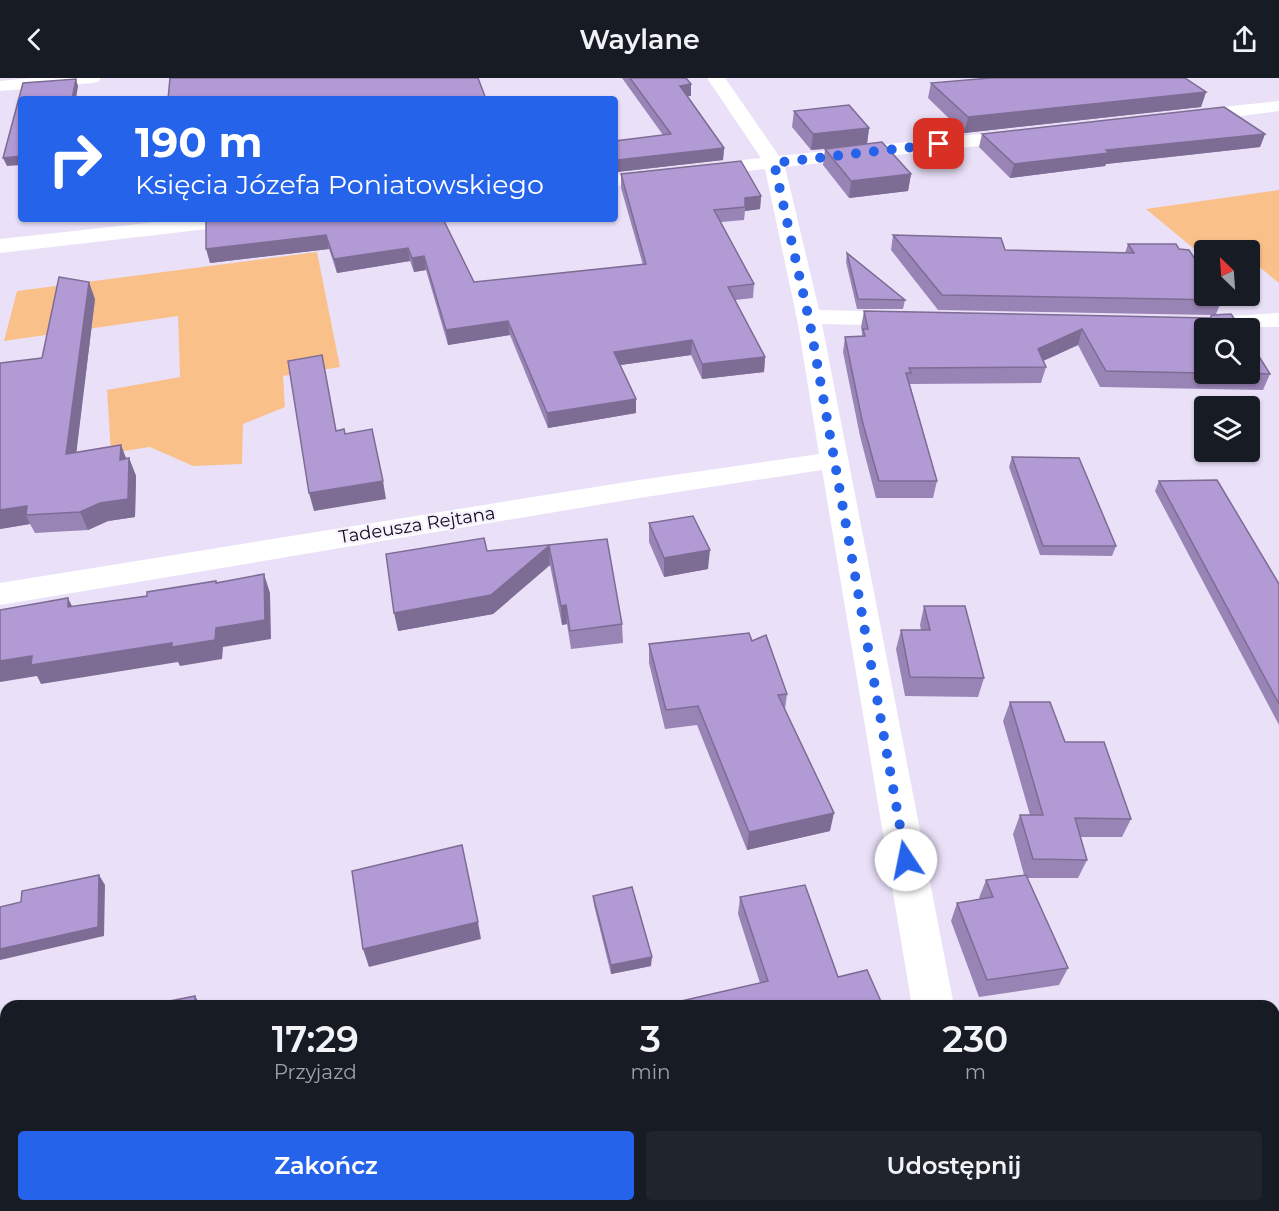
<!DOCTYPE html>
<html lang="pl">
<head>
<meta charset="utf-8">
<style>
	body { margin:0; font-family:Montserrat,sans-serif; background:#20242c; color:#f1f3f6; height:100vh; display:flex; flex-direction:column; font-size:22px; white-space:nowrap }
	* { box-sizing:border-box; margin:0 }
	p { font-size:20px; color:#9ea1a6 }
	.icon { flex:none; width:33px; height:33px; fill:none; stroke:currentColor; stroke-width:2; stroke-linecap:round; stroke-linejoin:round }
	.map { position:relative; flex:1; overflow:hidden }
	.drawer { position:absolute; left:0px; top:922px; width:1280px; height:212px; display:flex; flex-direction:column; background:#171b24; border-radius:18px 18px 0 0; box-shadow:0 2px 4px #0004 }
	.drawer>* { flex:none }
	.top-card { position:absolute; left:18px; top:18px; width:600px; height:126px; border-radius:6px; box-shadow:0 2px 4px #0004; background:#2563eb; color:#fff; overflow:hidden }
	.needle { width:39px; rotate:335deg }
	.buttons { position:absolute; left:1194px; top:162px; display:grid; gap:12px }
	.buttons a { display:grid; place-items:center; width:66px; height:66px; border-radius:6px; background:#171b24; box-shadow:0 2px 4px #0004; font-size:30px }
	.pin { position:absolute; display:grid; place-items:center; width:51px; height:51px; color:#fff; margin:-26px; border-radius:12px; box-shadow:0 3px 9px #0006 }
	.me { position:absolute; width:66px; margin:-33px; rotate:349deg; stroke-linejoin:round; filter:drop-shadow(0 0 4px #0008) }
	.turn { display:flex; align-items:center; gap:21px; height:126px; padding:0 18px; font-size:27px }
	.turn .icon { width:78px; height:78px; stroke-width:2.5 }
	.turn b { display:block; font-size:42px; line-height:51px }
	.eta { display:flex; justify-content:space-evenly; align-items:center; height:102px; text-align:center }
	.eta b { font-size:36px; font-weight:600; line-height:42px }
	.button { display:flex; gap:12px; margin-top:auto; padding:12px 18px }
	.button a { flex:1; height:69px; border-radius:6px; background:#2563eb; color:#fff; font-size:24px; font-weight:600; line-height:69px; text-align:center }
	.button a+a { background:#20242c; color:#f1f3f6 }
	header { display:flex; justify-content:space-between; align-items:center; height:78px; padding:0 18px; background:#171b24; font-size:27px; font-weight:600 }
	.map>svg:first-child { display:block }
	.green { fill:#fac08a }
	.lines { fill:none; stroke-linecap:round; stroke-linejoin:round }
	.street { fill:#fff; fill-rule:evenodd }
	.secondary { fill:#fff; fill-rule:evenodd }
	.wall { fill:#9984b6 }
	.shaded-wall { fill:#7d6c94 }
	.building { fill:#b29ad4; stroke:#7d6c94; stroke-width:1.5 }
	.route { stroke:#2563eb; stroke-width:10; stroke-dasharray:0 18 }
	.labels { text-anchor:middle; stroke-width:4.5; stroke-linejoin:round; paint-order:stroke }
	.street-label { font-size:18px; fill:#140a1f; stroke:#f5f1fd }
</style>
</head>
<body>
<header><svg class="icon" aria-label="back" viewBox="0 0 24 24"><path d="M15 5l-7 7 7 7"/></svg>Waylane<svg class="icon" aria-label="share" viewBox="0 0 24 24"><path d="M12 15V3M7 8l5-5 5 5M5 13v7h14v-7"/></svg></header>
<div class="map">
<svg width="1279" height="1133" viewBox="0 0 1279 1133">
	<rect width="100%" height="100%" fill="#eae1f9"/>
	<g class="green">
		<polygon points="1279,112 1279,205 1257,187 1250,188 1250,172 1204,172 1204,179 1146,131"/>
		<polygon points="317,174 340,289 283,298 285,329 243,346 242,386 193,388 150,369 111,375 107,312 180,299 178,238 4,263 17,213"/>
	</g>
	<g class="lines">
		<g class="street">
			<polygon points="31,0 101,0 98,4 92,5 0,13 0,3"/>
			<polygon points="707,0 725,0 779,78 1025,51 1032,53 1035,57 1032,61 1025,63 785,89 819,232 909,234 918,236 921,241 918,246 909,248 822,246 954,928 912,928 822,392 639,420 0,527 0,505 639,402 819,376 798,246 765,91 615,108 615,96 761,80"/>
			<polygon points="1279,23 1279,33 1186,45 1179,43 1177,39 1179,35 1186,33"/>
			<polygon points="184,141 253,141 250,146 242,147 0,175 0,161"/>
			<polygon points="1279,235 1279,249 1204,250 1204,254 1185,252 1182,247 1185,242 1194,240"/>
		</g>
		<g class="secondary">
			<polygon points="1279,1028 1279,1076 1274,1078 1274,1030"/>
			<polygon points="943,1128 995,1128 993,1133 941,1133"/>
			<polygon points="1126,1128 1179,1128 1181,1133 1128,1133"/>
		</g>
	</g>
	<g class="wall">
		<polygon points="622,0 686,0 691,18 687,18 724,70 723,82 617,94 615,86 615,63 663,57"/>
		<polygon points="931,5 1206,14 1201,29 964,55 928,20"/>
		<polygon points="794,33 869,50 867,66 911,96 908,113 849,120 823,87 825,71 811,72 792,49"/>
		<polygon points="982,56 1265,56 1260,69 1106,86 1105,88 1010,100 979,69"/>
		<polygon points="621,96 761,118 760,131 745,133 744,142 721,144 754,206 753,220 735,222 765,279 764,294 702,301 691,277 620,287 636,321 636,335 548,350 510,257 448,267 426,192 414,194 410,183 337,195 329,171 210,185 206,141 443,141 474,204 643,187 621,110"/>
		<polygon points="893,157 1005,172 1125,175 1128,166 1179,171 1222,222 1216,236 1204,250 1204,296 1270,296 1263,312 1100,309 1078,267 1043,283 1046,289 1041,305 910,306 937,403 933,420 876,420 860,358 843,274 845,259 862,258 862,255 861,249 864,233 1210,240 1212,237 938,232 891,172"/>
		<polygon points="847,175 905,222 903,231 857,231 846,184"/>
		<polygon points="95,221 76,374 129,380 136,398 135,439 108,443 88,452 35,455 30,446 0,451"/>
		<polygon points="1012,379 1116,468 1112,478 1040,477 1009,389"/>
		<polygon points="1159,403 1279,506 1279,647 1155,413"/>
		<polygon points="649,445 708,491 664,499 649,464"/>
		<polygon points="607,461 622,546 623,565 571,571 567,546 562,547 550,487 493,536 398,553 487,473"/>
		<polygon points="924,528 984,600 978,619 905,618 896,571 901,552 921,552 920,547"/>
		<polygon points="752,563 787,616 785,631 830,753 747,772 697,647 665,651 649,585 649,566"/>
		<polygon points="1010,624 1065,664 1131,741 1122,759 1080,759 1087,782 1078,800 1027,800 1068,890 1059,907 979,919 951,843 957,825 980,821 979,820 986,802 1024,797 1013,756 1020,737 1030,737 1003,643"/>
		<polygon points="593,818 651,888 611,896 594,827"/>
		<polygon points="740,819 838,899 883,928 664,928 664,927 760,905 738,836"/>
	</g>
	<g class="shaded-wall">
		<polygon points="76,1 78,8 76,21 72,21"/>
		<polygon points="691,6 691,18 680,19 680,8"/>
		<polygon points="1206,14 1201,29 964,55 968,39"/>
		<polygon points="869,50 867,66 811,72 813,56"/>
		<polygon points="1265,56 1260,69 1106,86 1105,88 1010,100 1014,86 1106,72"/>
		<polygon points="724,70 723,82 617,94 617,82"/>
		<polygon points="21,78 21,87 7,88 3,80"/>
		<polygon points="911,96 908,113 849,120 851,103"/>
		<polygon points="761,118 760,131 745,133 745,120"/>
		<polygon points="326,157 329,171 210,185 206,171"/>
		<polygon points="408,170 410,183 337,195 334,181"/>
		<polygon points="424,178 426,192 414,194 412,180"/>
		<polygon points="89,204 95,221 74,394 66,376"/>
		<polygon points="508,243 510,257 448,267 446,252"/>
		<polygon points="1082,251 1078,267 1034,287 1038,271"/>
		<polygon points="692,262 691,277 614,288 614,274"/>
		<polygon points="765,279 764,294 702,301 702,286"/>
		<polygon points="636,321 636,335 548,350 547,335"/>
		<polygon points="121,367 128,385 120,382"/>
		<polygon points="129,380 136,398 135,439 108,443 88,452 80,434"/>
		<polygon points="383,403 386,421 314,433 309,415"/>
		<polygon points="27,428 26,437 30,446 0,451 0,432"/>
		<polygon points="549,468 550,487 493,536 398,553 394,535"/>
		<polygon points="710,472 708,491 664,499 664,480"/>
		<polygon points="264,496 270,515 271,561 223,569 222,581 180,588 178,584 41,606 37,598 0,604 0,583 216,550"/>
		<polygon points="68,520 78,540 68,529"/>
		<polygon points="566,527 567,546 562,547 561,528"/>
		<polygon points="834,735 830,753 747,772 749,754"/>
		<polygon points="99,797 105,807 104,858 0,882 0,871"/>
		<polygon points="478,844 481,861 369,889 363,871"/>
		<polygon points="652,879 651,888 611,896 611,887"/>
		<polygon points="195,918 201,928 195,928"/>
	</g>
	<g class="building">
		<polygon points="170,0 478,0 486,21 168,21"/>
		<polygon points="630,0 686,0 691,6 680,8 724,70 617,82 615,75 615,63 671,56"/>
		<polygon points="990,0 1185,0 1206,14 968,39 931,5"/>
		<polygon points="76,1 72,21 21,21 21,78 3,80 23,5"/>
		<polygon points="849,27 869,50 813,56 794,33"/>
		<polygon points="1224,29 1265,56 1106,72 1109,75 1014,86 982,56"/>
		<polygon points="882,64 911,96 851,103 825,71"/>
		<polygon points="741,83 761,118 745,120 745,129 714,132 754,206 728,209 765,279 702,286 692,262 614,274 636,321 547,335 508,243 446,252 424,178 412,180 408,170 334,181 326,157 206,171 206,141 443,141 474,204 646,186 621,96"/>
		<polygon points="893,157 1001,160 1005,172 1134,175 1128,166 1176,166 1179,171 1189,172 1204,195 1204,218 1219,218 1222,222 942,217"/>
		<polygon points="847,175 905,222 858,221"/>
		<polygon points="59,199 89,204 66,376 121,367 120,382 129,380 128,421 100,425 80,434 26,437 27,428 0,432 0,285 42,280"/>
		<polygon points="864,233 1210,240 1212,237 1231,236 1241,250 1204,250 1204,295 1106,293 1082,251 1038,271 1046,289 909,290 911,295 906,295 937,403 879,403 862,342 845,259 865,258 863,251 868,251"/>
		<polygon points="1250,264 1270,296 1250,295"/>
		<polygon points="322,277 336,353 344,351 345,356 372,351 383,403 309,415 288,283"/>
		<polygon points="1012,379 1079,380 1116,468 1043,468"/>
		<polygon points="1217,402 1279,506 1279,626 1159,403"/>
		<polygon points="693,438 710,472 664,480 649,445"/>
		<polygon points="484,460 487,473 607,461 622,546 570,553 566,527 561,528 549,468 491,517 394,535 386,476"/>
		<polygon points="264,496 265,542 216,550 215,562 172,569 172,565 31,587 32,578 0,583 0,532 68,520 68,529 147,518 147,514 216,503 216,505"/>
		<polygon points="924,528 965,528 984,600 910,599 901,552 930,552"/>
		<polygon points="749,555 752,563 766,557 787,616 778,617 834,735 749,754 698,628 666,632 649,566"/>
		<polygon points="1010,624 1050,624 1065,664 1104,664 1131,741 1075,740 1087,782 1033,781 1020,737 1043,737"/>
		<polygon points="462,767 478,844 363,871 352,793"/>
		<polygon points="99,797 98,849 0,871 0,829 21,824 22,813"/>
		<polygon points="1026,797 1068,890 987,902 957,825 993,819 986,802"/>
		<polygon points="805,807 838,899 867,892 883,928 665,928 664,927 768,903 740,819"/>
		<polygon points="632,809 652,879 611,887 593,818"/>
		<polygon points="195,918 195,928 145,928"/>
	</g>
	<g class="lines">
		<polyline class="route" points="906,782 810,246 774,85 939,66"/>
	</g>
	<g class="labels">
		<g class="street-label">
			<text transform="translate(417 447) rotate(-9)" y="6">Tadeusza Rejtana</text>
		</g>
	</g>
</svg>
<div class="buttons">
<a><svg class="needle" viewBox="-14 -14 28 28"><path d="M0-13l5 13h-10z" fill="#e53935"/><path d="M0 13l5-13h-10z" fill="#9ea1a6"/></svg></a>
<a><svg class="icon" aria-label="search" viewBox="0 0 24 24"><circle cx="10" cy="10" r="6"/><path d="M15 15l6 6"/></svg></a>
<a><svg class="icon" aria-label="layers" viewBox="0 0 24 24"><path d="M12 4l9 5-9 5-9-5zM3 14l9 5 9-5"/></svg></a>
</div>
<div class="pin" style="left:939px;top:66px;background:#d93025"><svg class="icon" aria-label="arrive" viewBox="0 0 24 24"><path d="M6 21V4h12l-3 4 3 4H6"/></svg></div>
<svg class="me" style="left:906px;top:782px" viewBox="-20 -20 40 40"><circle r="19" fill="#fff"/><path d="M0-13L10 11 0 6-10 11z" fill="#2563eb"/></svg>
<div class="top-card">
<div class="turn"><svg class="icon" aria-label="right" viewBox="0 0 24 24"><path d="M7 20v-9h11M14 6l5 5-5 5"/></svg><div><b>190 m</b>Księcia Józefa Poniatowskiego</div></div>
</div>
<section class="drawer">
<div class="eta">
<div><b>17:29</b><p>Przyjazd</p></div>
<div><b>3</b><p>min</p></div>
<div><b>230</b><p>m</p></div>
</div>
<div class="button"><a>Zakończ</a><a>Udostępnij</a></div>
</section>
</div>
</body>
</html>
